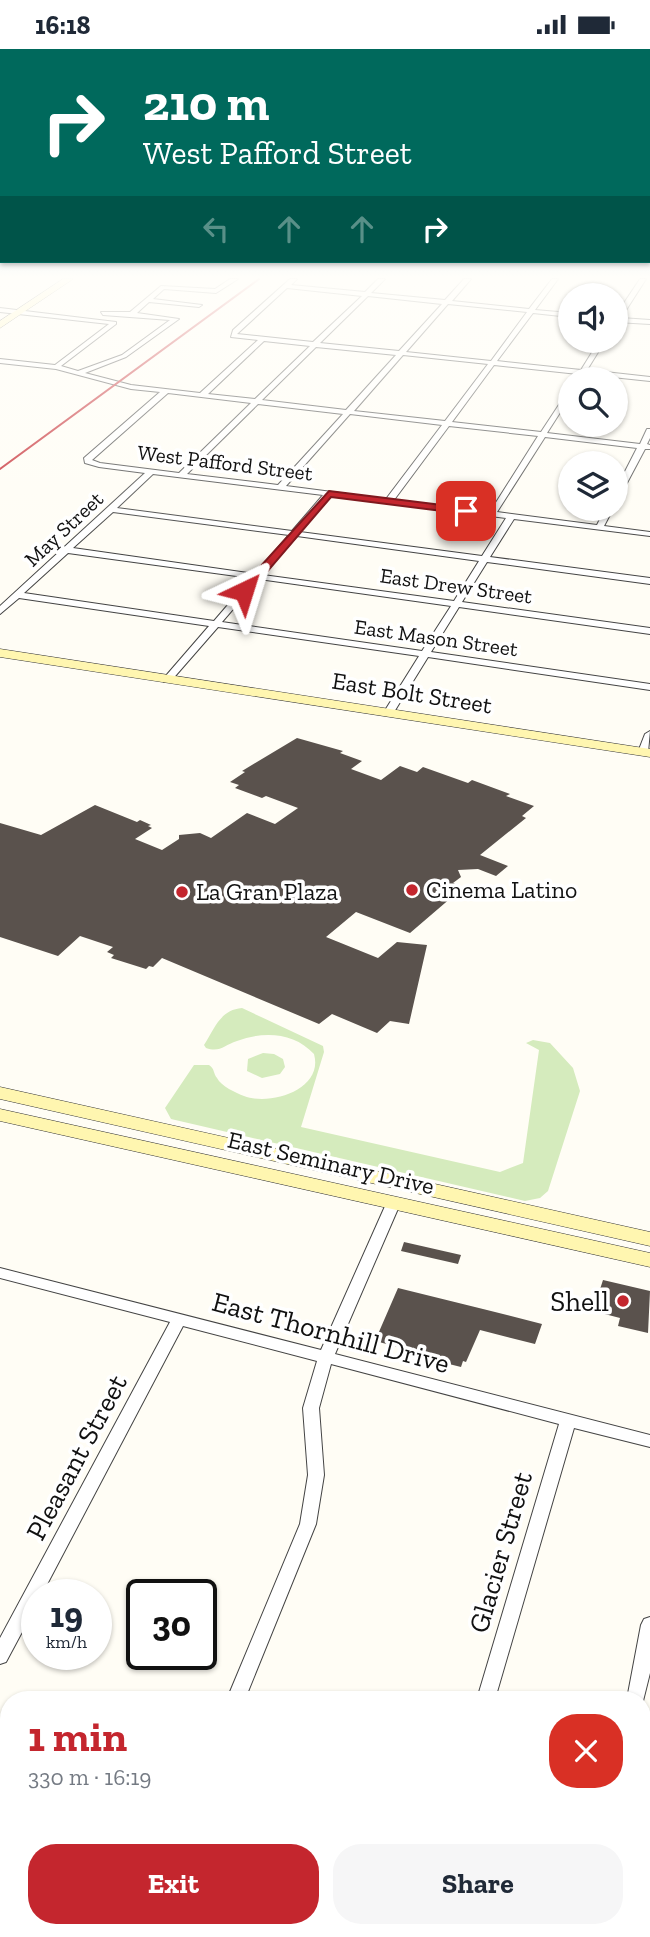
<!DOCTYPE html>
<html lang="en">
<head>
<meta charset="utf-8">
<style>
	body { margin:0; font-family:"Zilla Slab",serif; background:#f6f6f7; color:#1f2937; height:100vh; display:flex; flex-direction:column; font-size:26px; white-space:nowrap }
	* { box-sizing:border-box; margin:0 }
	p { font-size:23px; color:#747a83 }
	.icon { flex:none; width:38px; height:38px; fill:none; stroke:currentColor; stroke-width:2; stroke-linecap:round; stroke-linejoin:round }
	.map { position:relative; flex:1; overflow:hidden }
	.panel { position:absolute; left:0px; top:1642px; width:651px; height:247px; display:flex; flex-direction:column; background:#fff; border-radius:28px 28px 0 0; box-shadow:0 2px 5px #0004 }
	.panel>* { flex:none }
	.top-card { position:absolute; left:0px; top:0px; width:651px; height:214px; box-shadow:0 2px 5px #0004; background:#00695c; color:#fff; overflow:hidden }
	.fabs { position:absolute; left:558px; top:234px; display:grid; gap:14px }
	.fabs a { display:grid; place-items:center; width:70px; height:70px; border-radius:50%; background:#fff; box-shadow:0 2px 5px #0004; font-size:35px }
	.speed { position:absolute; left:21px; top:1530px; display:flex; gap:14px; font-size:35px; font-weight:700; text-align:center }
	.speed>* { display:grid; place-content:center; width:91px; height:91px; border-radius:50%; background:#fff; box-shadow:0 2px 5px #0004; line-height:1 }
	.speed small { font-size:18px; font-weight:400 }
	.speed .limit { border:4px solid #111; border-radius:10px; background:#fff; color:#111 }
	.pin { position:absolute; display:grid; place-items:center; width:60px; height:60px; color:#fff; margin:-30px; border-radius:14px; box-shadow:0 4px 10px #0006 }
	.me { position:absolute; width:77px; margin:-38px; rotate:41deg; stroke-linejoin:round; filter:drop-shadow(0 0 5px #0008) }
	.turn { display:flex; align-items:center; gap:24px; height:147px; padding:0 28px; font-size:32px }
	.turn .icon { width:91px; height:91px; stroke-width:2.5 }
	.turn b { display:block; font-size:49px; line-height:60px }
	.lanes { display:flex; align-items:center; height:66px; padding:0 28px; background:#0003; justify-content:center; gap:35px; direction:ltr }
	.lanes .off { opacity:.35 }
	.round { display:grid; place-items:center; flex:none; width:74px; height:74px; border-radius:28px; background:#f6f6f7 }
	.head { display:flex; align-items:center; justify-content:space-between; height:119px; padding:0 28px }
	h1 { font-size:42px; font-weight:800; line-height:52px; color:#c4262e }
	.primary-button { display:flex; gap:14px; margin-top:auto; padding:14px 28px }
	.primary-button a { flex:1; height:80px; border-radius:28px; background:#c4262e; color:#fff; font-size:28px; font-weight:800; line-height:80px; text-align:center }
	.primary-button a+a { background:#f6f6f7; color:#1f2937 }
	.status { display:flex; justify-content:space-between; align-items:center; height:49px; padding:0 35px; background:#fff; direction:ltr }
	.status svg { height:19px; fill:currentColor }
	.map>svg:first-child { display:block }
	.green { fill:#d5ebbd }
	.building { fill:#5a524d }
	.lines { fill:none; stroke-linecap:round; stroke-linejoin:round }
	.street-casing { stroke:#444; stroke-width:2 }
	.secondary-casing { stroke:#333; stroke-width:1 }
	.street { fill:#fff; fill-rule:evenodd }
	.secondary { fill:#fff6b0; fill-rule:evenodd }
	.rail { stroke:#c4262e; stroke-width:2 }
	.route { fill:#c4262e; stroke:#7f191e; stroke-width:2 }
	.poi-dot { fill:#c4262e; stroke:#fff; stroke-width:2.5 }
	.labels { text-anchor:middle; stroke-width:7; stroke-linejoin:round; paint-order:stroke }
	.far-street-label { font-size:21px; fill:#111; stroke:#fff }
	.street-label { font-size:24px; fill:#111; stroke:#fff }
	.poi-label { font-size:24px; fill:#111; stroke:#fff; text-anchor:start }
	.near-poi-label { font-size:28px; fill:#111; stroke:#fff; text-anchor:end }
	.near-street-label { font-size:28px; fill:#111; stroke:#fff }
</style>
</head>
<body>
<div class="status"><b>16:18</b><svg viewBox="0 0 49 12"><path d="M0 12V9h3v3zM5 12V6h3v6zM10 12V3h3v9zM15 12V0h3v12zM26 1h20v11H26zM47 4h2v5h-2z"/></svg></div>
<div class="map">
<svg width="650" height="1888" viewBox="0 0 650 1888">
	<rect width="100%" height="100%" fill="#fffdf5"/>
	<g class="green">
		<path d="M 242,959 L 323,997 L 324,1003 L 301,1078 L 500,1123 L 523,1114 L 539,1001 L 526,994 L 533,991 L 550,994 L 573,1019 L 580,1042 L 548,1142 L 540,1149 L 525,1152 L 171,1070 L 165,1059 L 194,1016 L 209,1016 C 215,1020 213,1024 217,1029 C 221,1037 236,1044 244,1047 C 270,1057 324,1041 314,1005 C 294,983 263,982 237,992 C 224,996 220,1004 206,999 L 204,996 C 215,979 220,961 242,959 Z"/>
		<polygon points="263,1004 274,1005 283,1010 285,1018 280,1025 262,1029 247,1022 248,1010"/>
	</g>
	<g class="building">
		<polygon points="297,689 343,702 340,704 362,712 351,720 381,731 400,717 417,723 423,718 468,734 472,731 510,745 506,747 534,757 522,767 526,769 480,806 508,817 496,827 478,820 458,821 461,828 453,834 457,836 453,840 459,842 410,884 356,863 326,888 378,909 397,893 427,896 409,975 390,972 377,984 332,965 319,975 162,909 153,918 149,917 146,920 111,909 114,906 107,903 113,898 80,887 58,907 0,888 0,774 41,786 95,756 137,773 140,771 151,776 148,777 152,779 135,790 162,801 179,790 179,786 200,784 211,789 247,764 275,775 298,759 266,747 262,749 235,739 239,736 230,733 245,723 242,722"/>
		<polygon points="404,1193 461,1206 458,1215 401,1202"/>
		<polygon points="603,1231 650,1242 648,1284 618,1277 620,1269 593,1262"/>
		<polygon points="398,1239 487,1261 542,1275 535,1295 480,1281 466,1313 463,1312 461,1318 401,1303 402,1299 375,1292"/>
	</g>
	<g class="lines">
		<g class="street-casing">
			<g id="street">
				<path d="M 230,230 L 238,230 L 216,244 L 164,240 L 153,250 L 202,256 L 199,258 L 149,253 L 137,264 L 179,270 L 126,308 L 85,324 L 131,336 L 200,344 L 258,291 L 231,288 L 233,281 L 290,230 L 297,230 L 291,236 L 365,243 L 378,230 L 385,230 L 371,244 L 445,251 L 464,230 L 471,230 L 452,252 L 529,260 L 552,230 L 558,230 L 535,261 L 570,264 L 570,268 L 533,264 L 497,312 L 581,321 L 599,292 L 605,292 L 587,321 L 650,328 L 650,332 L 584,325 L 580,329 L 577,327 L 578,325 L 494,316 L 452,373 L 541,383 L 568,342 L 570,341 L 570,348 L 547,384 L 640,395 L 647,380 L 650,380 L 650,389 L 647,395 L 650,396 L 650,400 L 645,400 L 619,449 L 616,449 L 616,440 L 637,399 L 545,388 L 497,463 L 597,476 L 605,460 L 613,460 L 604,477 L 650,483 L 650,487 L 514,470 L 490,508 L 650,529 L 650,535 L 487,513 L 462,553 L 650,579 L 650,585 L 459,558 L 431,603 L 650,635 L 650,641 L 428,608 L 394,663 L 389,666 L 384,663 L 419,607 L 218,578 L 170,633 L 164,633 L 164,629 L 209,577 L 19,549 L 0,565 L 0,557 L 145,424 L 99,418 L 85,414 L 84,409 L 160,343 L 131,340 L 56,320 L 0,314 L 0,310 L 55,316 L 109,275 L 0,263 L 0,259 L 116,273 L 116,275 L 61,317 L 78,322 L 122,306 L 170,271 L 103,266 L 101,263 L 130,263 L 161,237 L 215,240 ZM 287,239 L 362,247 L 313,293 L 237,285 ZM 368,247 L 442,255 L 399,302 L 320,294 ZM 448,255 L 527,263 L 491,312 L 406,303 ZM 264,292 L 310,297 L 255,350 L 208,345 ZM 316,298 L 396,306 L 346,361 L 262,351 ZM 403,306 L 488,315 L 445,372 L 354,362 ZM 168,344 L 251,354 L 179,424 L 100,414 L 92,411 ZM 258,355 L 343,365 L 278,436 L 187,425 ZM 350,365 L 442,376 L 386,450 L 286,437 ZM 449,377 L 538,387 L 490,463 L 394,451 ZM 153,425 L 323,446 L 292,482 L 117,459 ZM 331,447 L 506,469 L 482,507 L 300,483 ZM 113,463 L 289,486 L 255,525 L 73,499 ZM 297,487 L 479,512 L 454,552 L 263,526 ZM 68,504 L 251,529 L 214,572 L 24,544 ZM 259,530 L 451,557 L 422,602 L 222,573 Z"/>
				<polygon points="640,230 646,230 621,269 650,271 650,275 616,273 616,266"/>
				<polygon points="650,682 648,703 647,705 639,705 638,703 645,685"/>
				<polygon points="393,1150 398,1152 400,1155 335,1305 650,1386 650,1398 574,1379 495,1650 477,1650 559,1375 331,1315 319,1359 324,1426 316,1475 245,1650 227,1650 300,1475 308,1426 303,1359 317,1312 183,1277 42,1545 37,1545 37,1555 6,1613 0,1615 0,1589 170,1273 0,1229 0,1219 321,1301 386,1155 388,1152"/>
				<polygon points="650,1568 650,1624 642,1656 642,1650 627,1650 641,1576 644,1570"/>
				<polygon points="132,1880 153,1880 150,1888 129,1888"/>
				<polygon points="408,1880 428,1880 425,1888 405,1888"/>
				<polygon points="582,1880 602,1880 600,1888 580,1888"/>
			</g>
		</g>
		<g class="secondary-casing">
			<g id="secondary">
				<polygon points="63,230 73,230 0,279 0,272"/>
				<polygon points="0,600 650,700 650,708 0,608"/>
				<polygon points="0,1038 650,1183 650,1197 0,1050"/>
				<polygon points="0,1060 650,1204 650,1218 0,1072"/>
			</g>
		</g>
		<use href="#street" class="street"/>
		<use href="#secondary" class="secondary"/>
		<polyline class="rail" points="0,420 259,230"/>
	</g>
	<linearGradient id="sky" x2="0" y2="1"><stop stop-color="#95c6ee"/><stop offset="0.46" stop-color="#fffefa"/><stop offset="1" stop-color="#fffefa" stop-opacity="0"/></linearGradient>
	<rect width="650" height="495" fill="url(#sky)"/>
	<polygon class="route" points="329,442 466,459 471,462 466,465 331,448 248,545 240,545 240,540"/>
	<g class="poi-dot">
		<circle cx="412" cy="841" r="7"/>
		<circle cx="182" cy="843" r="7"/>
		<circle cx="623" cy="1252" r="7"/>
	</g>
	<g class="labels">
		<g class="far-street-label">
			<text transform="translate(225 414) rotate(7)" y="7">West Pafford Street</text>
			<text transform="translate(64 480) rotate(-43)" y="7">May Street</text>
			<text transform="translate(456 537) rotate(8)" y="7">East Drew Street</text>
			<text transform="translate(436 589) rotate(8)" y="7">East Mason Street</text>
		</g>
		<g class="street-label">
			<text transform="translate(412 644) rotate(9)" y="8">East Bolt Street</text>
			<text transform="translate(331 1114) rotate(13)" y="8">East Seminary Drive</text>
		</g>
		<g class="poi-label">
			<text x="426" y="849">Cinema Latino</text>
			<text x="196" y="851">La Gran Plaza</text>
		</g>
		<g class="near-poi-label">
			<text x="609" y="1262">Shell</text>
		</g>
		<g class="near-street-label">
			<text transform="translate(331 1283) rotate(15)" y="10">East Thornhill Drive</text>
			<text transform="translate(76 1408) rotate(-62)" y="10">Pleasant Street</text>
			<text transform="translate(500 1503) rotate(-74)" y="10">Glacier Street</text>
		</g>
	</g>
</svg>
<div class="fabs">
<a><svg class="icon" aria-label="sound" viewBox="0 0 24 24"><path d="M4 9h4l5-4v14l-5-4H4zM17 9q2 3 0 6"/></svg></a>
<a><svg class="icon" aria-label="search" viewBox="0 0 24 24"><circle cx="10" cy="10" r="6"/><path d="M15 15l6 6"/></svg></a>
<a><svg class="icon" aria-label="layers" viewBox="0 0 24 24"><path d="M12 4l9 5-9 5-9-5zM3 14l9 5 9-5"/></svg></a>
</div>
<div class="speed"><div>19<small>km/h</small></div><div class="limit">30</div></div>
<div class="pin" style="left:466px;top:462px;background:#d93025"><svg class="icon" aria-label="arrive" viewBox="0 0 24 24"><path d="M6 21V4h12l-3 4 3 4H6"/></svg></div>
<svg class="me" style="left:244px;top:542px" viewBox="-20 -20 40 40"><path d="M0-17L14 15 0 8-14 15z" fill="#c4262e" stroke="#fff" stroke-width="4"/></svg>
<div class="top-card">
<div class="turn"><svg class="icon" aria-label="right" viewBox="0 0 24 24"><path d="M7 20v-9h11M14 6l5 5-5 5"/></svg><div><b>210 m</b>West Pafford Street</div></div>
<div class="lanes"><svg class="icon off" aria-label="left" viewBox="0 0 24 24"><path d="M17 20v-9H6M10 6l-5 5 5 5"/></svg><svg class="icon off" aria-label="ahead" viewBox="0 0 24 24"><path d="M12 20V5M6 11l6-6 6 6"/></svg><svg class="icon off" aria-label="ahead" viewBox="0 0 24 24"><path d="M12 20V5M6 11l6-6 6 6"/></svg><svg class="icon" aria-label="right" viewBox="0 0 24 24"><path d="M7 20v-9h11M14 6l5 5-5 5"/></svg></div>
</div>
<section class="panel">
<div class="head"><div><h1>1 min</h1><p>330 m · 16:19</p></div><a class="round" style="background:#d93025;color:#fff"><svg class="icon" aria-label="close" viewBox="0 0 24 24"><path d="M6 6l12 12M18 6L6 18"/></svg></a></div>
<div class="primary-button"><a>Exit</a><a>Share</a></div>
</section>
</div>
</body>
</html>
